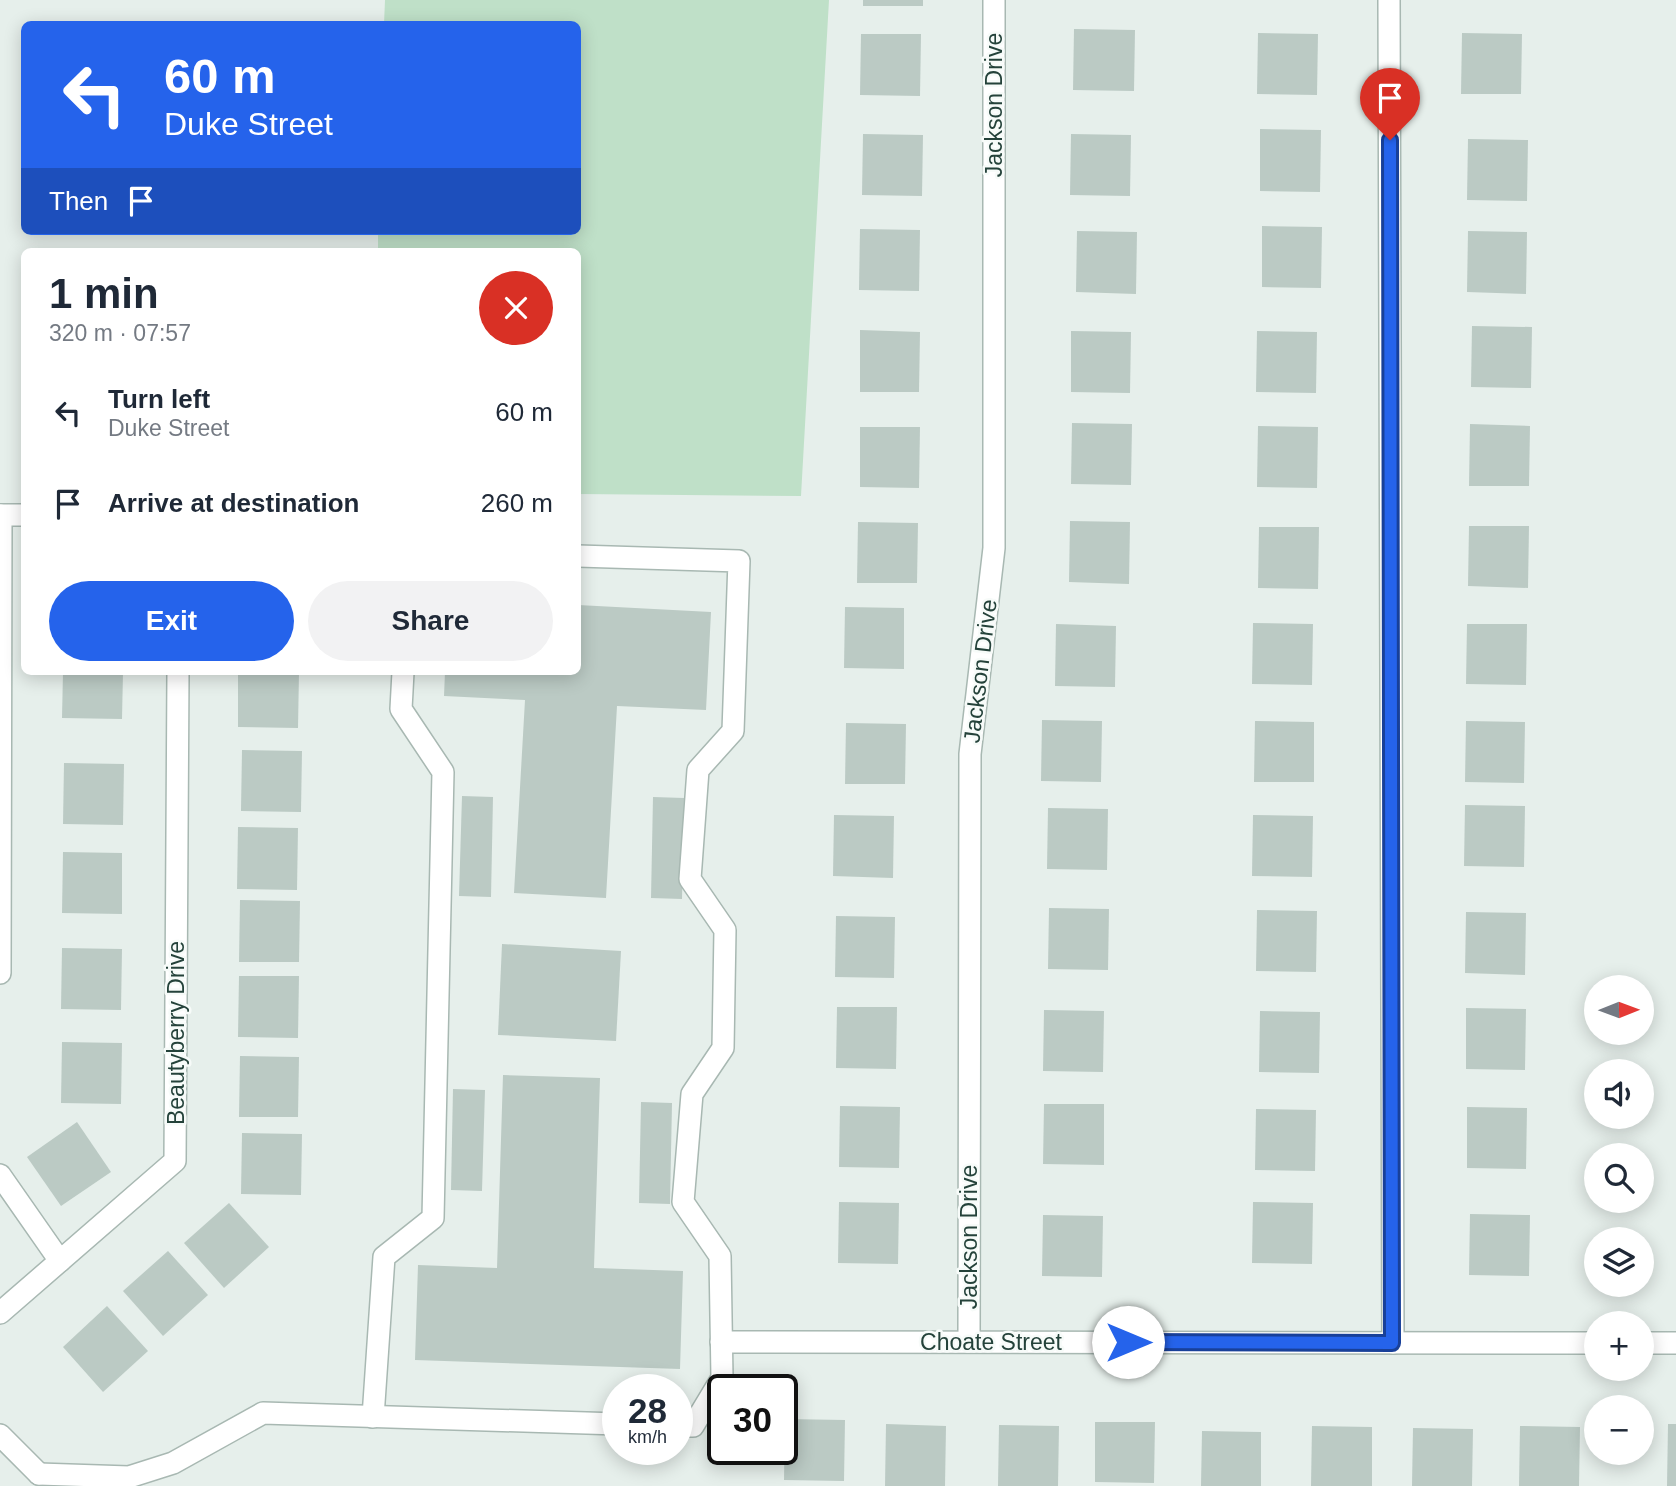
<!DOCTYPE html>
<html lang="en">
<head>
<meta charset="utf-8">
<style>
	body { margin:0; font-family:Helvetica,sans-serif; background:#f2f2f3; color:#1f2937; height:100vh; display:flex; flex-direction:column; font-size:26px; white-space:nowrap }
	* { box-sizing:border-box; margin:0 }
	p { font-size:23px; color:#747a83 }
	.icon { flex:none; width:38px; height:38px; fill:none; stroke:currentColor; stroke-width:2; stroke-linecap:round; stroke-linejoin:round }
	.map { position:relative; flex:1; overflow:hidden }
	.sheet { position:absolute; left:21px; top:248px; width:560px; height:427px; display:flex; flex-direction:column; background:#fff; border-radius:10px; box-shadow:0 4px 18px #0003 }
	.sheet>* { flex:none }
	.banner { position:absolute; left:21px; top:21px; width:560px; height:214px; border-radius:10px; box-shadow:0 4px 18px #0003; background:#2563eb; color:#fff; overflow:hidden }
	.needle { width:46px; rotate:89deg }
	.buttons { position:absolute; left:1584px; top:975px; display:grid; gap:14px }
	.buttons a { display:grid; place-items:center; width:70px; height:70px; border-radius:50%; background:#fff; box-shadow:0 4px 18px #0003; font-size:35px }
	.speed { position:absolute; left:602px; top:1374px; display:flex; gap:14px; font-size:35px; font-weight:700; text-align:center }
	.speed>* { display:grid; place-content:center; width:91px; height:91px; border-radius:50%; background:#fff; box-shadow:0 4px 18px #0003; line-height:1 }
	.speed small { font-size:18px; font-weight:400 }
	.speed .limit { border:4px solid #111; border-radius:10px; background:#fff; color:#111 }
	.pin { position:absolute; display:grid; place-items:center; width:60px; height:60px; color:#fff; margin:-72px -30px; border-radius:50% 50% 50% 0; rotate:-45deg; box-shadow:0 0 7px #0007 }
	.pin .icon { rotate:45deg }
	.me { position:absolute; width:77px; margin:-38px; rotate:90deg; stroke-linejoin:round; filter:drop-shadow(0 0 5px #0008) }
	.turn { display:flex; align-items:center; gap:24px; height:147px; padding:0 28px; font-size:32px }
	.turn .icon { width:91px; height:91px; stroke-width:2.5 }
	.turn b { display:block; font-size:49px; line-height:60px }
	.then { display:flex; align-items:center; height:66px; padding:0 28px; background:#0003; gap:14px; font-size:26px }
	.round { display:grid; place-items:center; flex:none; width:74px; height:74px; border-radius:37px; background:#f2f2f3 }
	.overview { display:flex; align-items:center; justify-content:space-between; height:119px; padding:0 28px }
	h1 { font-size:42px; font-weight:700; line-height:52px }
	.primary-button { display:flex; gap:14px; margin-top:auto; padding:14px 28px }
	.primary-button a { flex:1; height:80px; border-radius:42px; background:#2563eb; color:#fff; font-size:28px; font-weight:700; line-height:80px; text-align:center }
	.primary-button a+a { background:#f2f2f3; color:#1f2937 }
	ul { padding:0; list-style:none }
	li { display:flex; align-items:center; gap:21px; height:91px; padding:0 28px }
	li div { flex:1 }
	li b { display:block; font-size:26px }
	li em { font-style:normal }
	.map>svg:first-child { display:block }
	.green { fill:#bfe0c8 }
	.building { fill:#bbcac4 }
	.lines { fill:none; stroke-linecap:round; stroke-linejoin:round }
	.minor-casing { stroke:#a8b8b2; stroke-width:24 }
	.minor { stroke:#fff; stroke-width:21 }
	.route-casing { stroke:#184099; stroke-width:18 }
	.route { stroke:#2563eb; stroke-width:12 }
	.labels { text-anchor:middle; stroke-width:5; stroke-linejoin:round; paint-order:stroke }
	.street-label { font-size:23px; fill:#24423a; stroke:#f7fbf9 }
</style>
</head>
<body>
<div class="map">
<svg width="1676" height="1486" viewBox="0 0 1676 1486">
	<rect width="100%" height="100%" fill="#e6efeb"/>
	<polygon class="green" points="385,0 829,0 801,496 578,494 578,252 378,252 378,231 578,231 578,24 384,24"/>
	<g class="building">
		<rect x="863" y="0" width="60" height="6"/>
		<polygon points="1074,29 1135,30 1134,91 1073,90"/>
		<polygon points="1258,33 1318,34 1317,95 1257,94"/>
		<polygon points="1462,33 1522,34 1521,94 1461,94"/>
		<polygon points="861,34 921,34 920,96 860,95"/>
		<polygon points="1260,129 1321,130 1320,192 1260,191"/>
		<polygon points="863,134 923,135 922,196 862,195"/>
		<polygon points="1071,134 1131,135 1130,196 1070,195"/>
		<polygon points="1468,139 1528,140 1527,201 1467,200"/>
		<polygon points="1262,226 1322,227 1321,288 1262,287"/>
		<polygon points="860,229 920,230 919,291 859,290"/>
		<polygon points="1077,231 1137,232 1136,294 1076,292"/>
		<polygon points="1468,231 1527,232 1526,294 1467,292"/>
		<polygon points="1472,326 1532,327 1531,388 1471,387"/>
		<polygon points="860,330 920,332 919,392 860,392"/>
		<polygon points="1071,331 1131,332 1130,393 1071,392"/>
		<polygon points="1257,331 1317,332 1316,393 1256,392"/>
		<polygon points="1072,423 1132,424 1131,485 1071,484"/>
		<polygon points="1470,424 1530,426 1529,486 1469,486"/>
		<polygon points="1258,426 1318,427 1317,488 1257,487"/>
		<polygon points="860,427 920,427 919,488 860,487"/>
		<polygon points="1070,521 1130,522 1129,584 1069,582"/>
		<polygon points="858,522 918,523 917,583 857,583"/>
		<polygon points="1469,526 1529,526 1528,588 1468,586"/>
		<polygon points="1259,527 1319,527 1318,589 1258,588"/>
		<polygon points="578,605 711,612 706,710 617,706 606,898 514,893 525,700 444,696 445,672 578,672"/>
		<polygon points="845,607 904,608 904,669 844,668"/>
		<polygon points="1253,623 1313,624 1312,685 1252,684"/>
		<polygon points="1056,624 1116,626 1115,687 1055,686"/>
		<polygon points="1467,624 1527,624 1526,685 1466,684"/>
		<polygon points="63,672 123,672 122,719 62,718"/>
		<polygon points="238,672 299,672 298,728 238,727"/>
		<polygon points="1042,720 1102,721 1101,782 1041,781"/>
		<polygon points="1255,721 1314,722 1314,782 1254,782"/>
		<polygon points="1466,721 1525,722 1524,783 1465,782"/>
		<polygon points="846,723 906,724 905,784 845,784"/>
		<polygon points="242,750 302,751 301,812 241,811"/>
		<polygon points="64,763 124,764 123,825 63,824"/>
		<polygon points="462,796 493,797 491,897 459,896"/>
		<polygon points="653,797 684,798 682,899 651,898"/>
		<polygon points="1465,805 1525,806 1524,867 1464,866"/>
		<polygon points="1048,808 1108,809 1107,870 1047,869"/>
		<polygon points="834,815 894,816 893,878 833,876"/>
		<polygon points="1253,815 1313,816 1312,877 1252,876"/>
		<polygon points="238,827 298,828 297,890 237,889"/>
		<polygon points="63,852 122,853 122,914 62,913"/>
		<polygon points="240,900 300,901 299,962 239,962"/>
		<polygon points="1049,908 1109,909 1108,970 1048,969"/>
		<polygon points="1257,910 1317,911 1316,972 1256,971"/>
		<polygon points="1466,912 1526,913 1525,975 1465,973"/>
		<polygon points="836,916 895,917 894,978 835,977"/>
		<polygon points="502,944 621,951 616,1041 498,1035"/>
		<polygon points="62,948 122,949 121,1010 61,1009"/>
		<polygon points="239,976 299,976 298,1038 238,1037"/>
		<polygon points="837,1007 897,1007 896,1069 836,1068"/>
		<polygon points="1466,1008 1526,1009 1525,1070 1466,1069"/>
		<polygon points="1044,1010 1104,1011 1103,1072 1043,1071"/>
		<polygon points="1260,1011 1320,1012 1319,1073 1259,1072"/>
		<polygon points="62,1042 122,1043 121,1104 61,1103"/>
		<polygon points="240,1056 299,1057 298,1117 239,1117"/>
		<polygon points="503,1075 600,1078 594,1268 683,1271 680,1369 415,1360 418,1265 497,1268"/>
		<polygon points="453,1089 485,1090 482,1191 451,1190"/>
		<polygon points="641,1102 672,1103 670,1204 639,1203"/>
		<polygon points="1044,1104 1104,1104 1104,1165 1043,1164"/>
		<polygon points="840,1106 900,1107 899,1168 839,1167"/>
		<polygon points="1467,1107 1527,1108 1526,1169 1467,1168"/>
		<polygon points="1256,1109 1316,1110 1315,1171 1255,1170"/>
		<polygon points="77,1122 111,1172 61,1206 27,1157"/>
		<polygon points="242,1133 302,1134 301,1195 241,1194"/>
		<polygon points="839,1202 899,1203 898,1264 838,1263"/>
		<polygon points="1253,1202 1313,1203 1312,1264 1252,1263"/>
		<polygon points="229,1203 269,1247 224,1288 184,1243"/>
		<polygon points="1470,1214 1530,1215 1529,1276 1469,1275"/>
		<polygon points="1043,1215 1103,1216 1102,1277 1042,1276"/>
		<polygon points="168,1251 208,1295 163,1336 123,1291"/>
		<polygon points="107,1306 148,1351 103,1392 63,1347"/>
		<polygon points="785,1419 845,1420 844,1481 784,1480"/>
		<polygon points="1095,1422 1155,1422 1154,1483 1095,1482"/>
		<polygon points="886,1424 946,1426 945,1486 885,1486"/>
		<polygon points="1668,1424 1676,1424 1676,1486 1667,1486"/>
		<polygon points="999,1425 1059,1426 1058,1486 998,1486"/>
		<polygon points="1312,1426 1372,1427 1372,1486 1311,1486"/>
		<polygon points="1520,1426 1580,1427 1579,1486 1519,1486"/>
		<polygon points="1413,1428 1473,1429 1472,1486 1412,1486"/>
		<polygon points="1202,1431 1261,1432 1261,1486 1201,1486"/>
	</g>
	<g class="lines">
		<g class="minor-casing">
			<g id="minor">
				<polyline points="1389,0 1393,1343"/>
				<polyline points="0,515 24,515"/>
				<polyline points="578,556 739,561 733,731 698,770 690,879 725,930 723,1048 692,1094 683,1202 720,1256 722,1378 693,1426 677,1426"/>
				<polyline points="0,973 1,515"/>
				<polyline points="0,1175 60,1261"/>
				<polyline points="0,1313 175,1161 178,672"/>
				<polyline points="721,1342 1596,1343"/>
				<polyline points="969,1342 970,754 994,548 994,0"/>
				<polyline points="1642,1343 1676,1343"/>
				<polyline points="373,1417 384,1257 433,1218 443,772 401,709 403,672"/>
				<polyline points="0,1435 39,1474"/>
				<polyline points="39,1474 129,1477 173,1463 263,1413 618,1424"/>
			</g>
		</g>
		<use href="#minor" class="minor"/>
	</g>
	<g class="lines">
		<g class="route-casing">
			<polyline id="route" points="1128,1342 1392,1343 1390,140"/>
		</g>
		<use href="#route" class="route"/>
	</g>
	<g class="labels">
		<g class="street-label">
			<text transform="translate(994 105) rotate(-90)" y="8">Jackson Drive</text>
			<text transform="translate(980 671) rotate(-83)" y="8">Jackson Drive</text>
			<text transform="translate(176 1033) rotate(-90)" y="8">Beautyberry Drive</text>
			<text transform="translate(969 1237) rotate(-90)" y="8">Jackson Drive</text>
			<text x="991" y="1350">Choate Street</text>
		</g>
	</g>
</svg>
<div class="buttons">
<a><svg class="needle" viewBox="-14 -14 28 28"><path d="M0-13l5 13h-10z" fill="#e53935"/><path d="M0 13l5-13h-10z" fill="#747a83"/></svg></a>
<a><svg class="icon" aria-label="sound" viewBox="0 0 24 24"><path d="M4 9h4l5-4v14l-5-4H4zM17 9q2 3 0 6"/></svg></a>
<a><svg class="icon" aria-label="search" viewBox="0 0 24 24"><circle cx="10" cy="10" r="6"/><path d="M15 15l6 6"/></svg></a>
<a><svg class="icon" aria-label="layers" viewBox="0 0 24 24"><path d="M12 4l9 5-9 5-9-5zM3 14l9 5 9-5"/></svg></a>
<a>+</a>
<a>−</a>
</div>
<div class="speed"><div>28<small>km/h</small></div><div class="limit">30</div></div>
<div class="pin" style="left:1390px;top:140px;background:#d93025"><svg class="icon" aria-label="arrive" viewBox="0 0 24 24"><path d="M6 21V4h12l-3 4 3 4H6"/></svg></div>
<svg class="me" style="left:1128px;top:1342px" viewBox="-20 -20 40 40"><circle r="19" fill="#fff"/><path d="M0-13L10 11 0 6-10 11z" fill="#2563eb"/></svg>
<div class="banner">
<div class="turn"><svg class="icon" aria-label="left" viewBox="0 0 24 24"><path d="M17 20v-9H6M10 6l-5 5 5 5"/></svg><div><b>60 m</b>Duke Street</div></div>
<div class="then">Then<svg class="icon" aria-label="arrive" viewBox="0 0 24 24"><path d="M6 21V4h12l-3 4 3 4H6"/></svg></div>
</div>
<section class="sheet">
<div class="overview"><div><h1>1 min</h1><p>320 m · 07:57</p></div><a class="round" style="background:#d93025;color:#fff"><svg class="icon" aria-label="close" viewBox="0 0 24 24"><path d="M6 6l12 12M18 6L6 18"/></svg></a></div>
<ul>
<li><svg class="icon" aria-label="left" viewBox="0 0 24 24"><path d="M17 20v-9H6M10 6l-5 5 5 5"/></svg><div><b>Turn left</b><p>Duke Street</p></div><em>60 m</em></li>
<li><svg class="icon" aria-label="arrive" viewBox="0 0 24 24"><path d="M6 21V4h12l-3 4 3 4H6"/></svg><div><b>Arrive at destination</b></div><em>260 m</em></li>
</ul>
<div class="primary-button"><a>Exit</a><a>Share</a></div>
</section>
</div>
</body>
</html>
